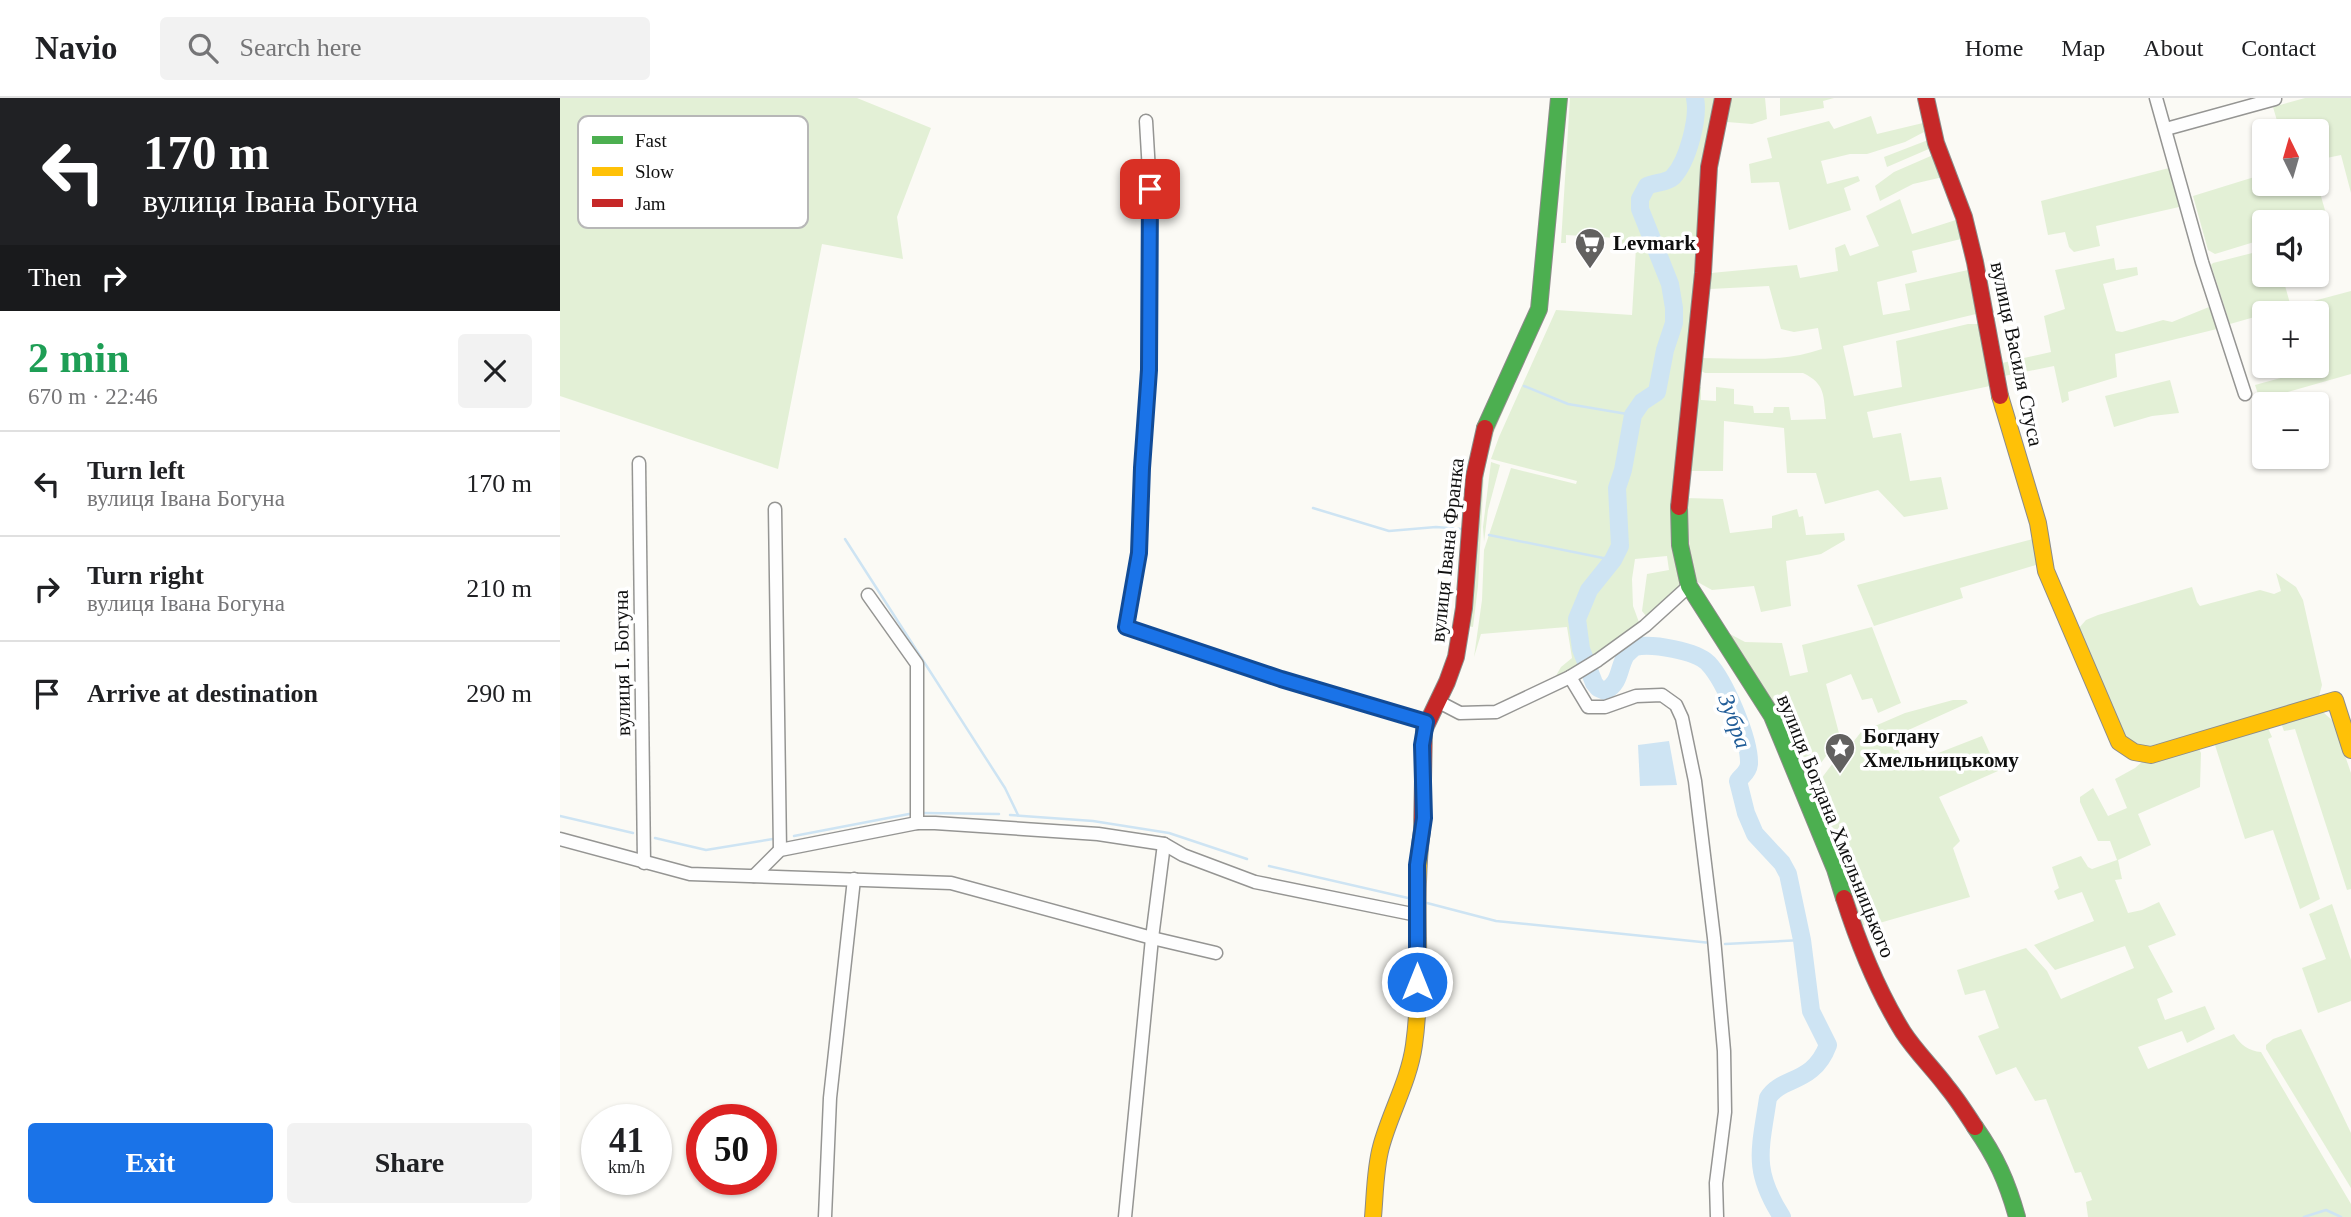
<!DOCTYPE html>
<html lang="en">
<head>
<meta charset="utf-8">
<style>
	body { margin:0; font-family:"Times New Roman",serif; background:#f2f2f2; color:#202124; height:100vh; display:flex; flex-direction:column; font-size:26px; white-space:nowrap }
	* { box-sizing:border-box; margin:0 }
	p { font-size:23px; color:#757577 }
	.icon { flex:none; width:38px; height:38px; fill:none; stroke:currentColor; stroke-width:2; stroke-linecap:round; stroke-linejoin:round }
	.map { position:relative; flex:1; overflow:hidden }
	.drawer { display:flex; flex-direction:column; background:#fff; width:560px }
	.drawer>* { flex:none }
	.hud { background:#202124; color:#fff; overflow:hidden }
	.needle { width:46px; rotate:355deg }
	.tools { position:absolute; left:1692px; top:21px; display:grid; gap:14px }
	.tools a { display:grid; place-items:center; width:77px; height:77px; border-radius:7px; background:#fff; box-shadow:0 2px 5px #0004; font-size:35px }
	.speed { position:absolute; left:21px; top:1006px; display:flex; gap:14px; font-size:35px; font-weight:700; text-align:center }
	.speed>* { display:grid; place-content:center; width:91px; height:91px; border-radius:50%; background:#fff; box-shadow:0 2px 5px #0004; line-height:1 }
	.speed small { font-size:18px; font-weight:400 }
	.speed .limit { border:10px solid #d22; background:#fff; color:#111 }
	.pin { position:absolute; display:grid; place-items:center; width:60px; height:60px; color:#fff; margin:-30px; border-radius:14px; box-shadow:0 4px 10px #0006 }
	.me { position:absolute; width:77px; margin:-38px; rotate:0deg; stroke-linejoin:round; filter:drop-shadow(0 0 5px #0008) }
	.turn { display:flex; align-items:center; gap:24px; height:147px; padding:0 28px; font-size:32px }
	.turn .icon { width:91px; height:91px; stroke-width:2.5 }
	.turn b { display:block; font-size:49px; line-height:60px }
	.then { display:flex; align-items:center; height:66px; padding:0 28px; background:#0003; gap:14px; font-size:26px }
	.round { display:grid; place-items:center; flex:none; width:74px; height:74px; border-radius:7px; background:#f2f2f2 }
	.headline { display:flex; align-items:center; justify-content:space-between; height:119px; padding:0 28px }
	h1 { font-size:42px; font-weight:800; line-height:52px; color:#1e9e55 }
	.primary-button { display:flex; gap:14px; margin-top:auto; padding:14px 28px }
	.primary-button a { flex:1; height:80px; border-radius:7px; background:#1a73e8; color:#fff; font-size:28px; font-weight:800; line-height:80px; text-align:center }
	.primary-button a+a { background:#f2f2f2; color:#202124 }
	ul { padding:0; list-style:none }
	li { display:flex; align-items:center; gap:21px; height:105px; padding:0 28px; border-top:2px solid #e0e0e0 }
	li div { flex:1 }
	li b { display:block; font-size:26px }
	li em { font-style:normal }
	header { display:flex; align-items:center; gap:42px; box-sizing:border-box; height:98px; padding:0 35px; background:#fff; border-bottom:2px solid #e0e0e0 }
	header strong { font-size:33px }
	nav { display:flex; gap:38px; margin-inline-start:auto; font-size:24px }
	.search { width:490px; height:63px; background:#f2f2f2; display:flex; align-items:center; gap:18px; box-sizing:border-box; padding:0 24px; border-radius:7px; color:#757577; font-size:26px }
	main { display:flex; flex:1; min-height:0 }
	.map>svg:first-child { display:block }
	.green { fill:#e3f0d6 }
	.water { fill:#cee4f3 }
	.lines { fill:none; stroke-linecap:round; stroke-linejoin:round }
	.stream { stroke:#cee4f3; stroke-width:2.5 }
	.river { stroke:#cee4f3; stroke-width:18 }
	.street-casing { stroke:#959593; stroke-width:15 }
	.fast-casing { stroke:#8c8b89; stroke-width:18 }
	.slow-casing { stroke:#8c8b89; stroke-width:18 }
	.jam-casing { stroke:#8c8b89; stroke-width:18 }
	.street { stroke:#fefefe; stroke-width:12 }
	.fast { stroke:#4caf50; stroke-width:16 }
	.slow { stroke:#ffc107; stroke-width:16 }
	.jam { stroke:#c62828; stroke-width:16 }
	.route-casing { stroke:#114b97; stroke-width:18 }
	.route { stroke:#1a73e8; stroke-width:12 }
	.labels { text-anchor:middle; stroke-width:7; stroke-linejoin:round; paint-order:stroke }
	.poi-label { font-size:21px; font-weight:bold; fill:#0f0f0f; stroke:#fff; text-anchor:start }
	.street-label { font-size:21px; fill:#0f0f0f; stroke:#fff }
	.water-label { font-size:23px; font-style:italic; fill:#215d98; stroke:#fff }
	.key { fill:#fff; stroke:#b7b7b7; stroke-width:2 }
	.key-label { font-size:19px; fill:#0f0f0f }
</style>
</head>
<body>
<header>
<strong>Navio</strong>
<div class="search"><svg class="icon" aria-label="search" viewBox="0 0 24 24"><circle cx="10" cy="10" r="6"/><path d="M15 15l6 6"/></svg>Search here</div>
<nav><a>Home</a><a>Map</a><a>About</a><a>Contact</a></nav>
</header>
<main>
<section class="drawer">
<div class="hud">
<div class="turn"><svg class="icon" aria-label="left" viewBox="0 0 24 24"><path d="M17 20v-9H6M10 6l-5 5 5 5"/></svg><div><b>170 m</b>вулиця Івана Богуна</div></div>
<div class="then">Then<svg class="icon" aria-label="right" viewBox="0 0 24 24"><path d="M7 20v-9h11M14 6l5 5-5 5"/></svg></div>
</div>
<div class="headline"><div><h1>2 min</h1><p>670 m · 22:46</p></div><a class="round"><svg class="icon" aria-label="close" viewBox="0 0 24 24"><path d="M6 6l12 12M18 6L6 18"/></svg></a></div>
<ul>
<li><svg class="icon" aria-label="left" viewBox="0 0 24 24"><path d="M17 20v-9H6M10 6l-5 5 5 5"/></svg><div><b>Turn left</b><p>вулиця Івана Богуна</p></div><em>170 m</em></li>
<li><svg class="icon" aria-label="right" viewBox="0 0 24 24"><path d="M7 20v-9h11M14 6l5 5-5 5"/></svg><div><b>Turn right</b><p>вулиця Івана Богуна</p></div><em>210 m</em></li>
<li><svg class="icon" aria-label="arrive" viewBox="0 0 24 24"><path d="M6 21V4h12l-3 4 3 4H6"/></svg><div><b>Arrive at destination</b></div><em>290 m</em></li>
</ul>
<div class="primary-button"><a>Exit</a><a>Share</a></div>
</section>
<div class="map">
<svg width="1791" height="1119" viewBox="0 0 1791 1119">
	<rect width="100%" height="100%" fill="#fbfaf5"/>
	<g class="green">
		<polygon points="0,0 297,0 371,30 337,119 343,161 262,146 218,371 0,298"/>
		<polygon points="1010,0 1158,0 1122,482 1118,491 1090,519 1086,518 1082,513 1087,476 1109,472 1107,458 1075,461 1072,481 1073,508 1080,527 1024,568 994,581 1001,569 1012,560 1007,529 921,536 914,559 922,502 924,452 951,370 1016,386 1017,383 931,361 939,339 996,212 1072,217 1076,150 1058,149 1058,140 1006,137 1006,145 1001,145"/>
		<polygon points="1167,0 1205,0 1207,21 1192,26 1167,24"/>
		<polygon points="1220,0 1274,0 1263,3 1264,10 1220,18"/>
		<polygon points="1745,0 1791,0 1791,95 1781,57 1757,62 1757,33 1720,33 1713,9"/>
		<polygon points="1311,18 1317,36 1363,25 1364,34 1345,44 1307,56 1290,56 1261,63 1267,86 1298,78 1300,83 1284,90 1291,112 1229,132 1219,84 1191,85 1189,66 1212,60 1207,40 1269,23 1274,31"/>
		<polygon points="1368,42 1371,50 1327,69 1324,59"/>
		<polygon points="1373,57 1383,79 1353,86 1320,103 1315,88 1334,74"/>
		<polygon points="1609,70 1619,109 1536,128 1540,148 1514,154 1509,149 1505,134 1488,137 1481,103"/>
		<polygon points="1704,76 1704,86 1757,86 1757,84 1768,123 1757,126 1704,124 1704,141 1655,156 1648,152 1633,98"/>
		<path d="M 1340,101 L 1352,136 L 1399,121 L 1405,140 L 1352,153 L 1357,174 L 1317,184 L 1323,217 L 1350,212 L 1345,186 L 1408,172 L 1416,216 L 1283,248 L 1294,298 L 1342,289 L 1336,243 L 1408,226 L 1420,226 L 1431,285 L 1430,288 L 1307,314 L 1313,340 L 1341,335 L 1350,383 L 1381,379 L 1388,411 L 1344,419 L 1318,392 L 1265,406 L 1256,375 L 1227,375 L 1224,330 L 1164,323 L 1163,373 L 1130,373 L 1135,289 L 1141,289 L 1141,302 L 1156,303 L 1156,289 L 1174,291 L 1174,306 L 1193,308 L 1194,315 L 1213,315 L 1214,309 L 1229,309 L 1231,322 L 1266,321 C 1263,298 1266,286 1243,275 L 1145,275 L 1139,272 L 1140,260 C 1181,260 1222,265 1262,251 L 1258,230 L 1234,234 L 1221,231 L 1209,188 L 1150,191 L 1148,210 L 1144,209 L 1151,175 L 1237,167 L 1240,180 L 1278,173 L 1275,150 L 1285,146 L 1290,158 L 1319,148 L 1306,118 Z"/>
		<polygon points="1704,152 1704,177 1722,177 1731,209 1791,193 1791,276 1700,302 1695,287 1750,272 1749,268 1757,268 1757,215 1733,215 1730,209 1670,226 1651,167 1653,165"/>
		<polygon points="1554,160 1556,172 1577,169 1578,177 1543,186 1556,233 1562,234 1603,222 1612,224 1649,209 1657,231 1555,256 1557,279 1508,294 1509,302 1502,305 1494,268 1444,278 1442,265 1491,254 1484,218 1505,211 1495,172"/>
		<polygon points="1610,282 1619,315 1592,318 1554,329 1545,298"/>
		<polygon points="948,285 954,288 934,334 924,375 918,488 913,529 907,528 919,375"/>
		<polygon points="931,364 940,367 928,412 924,444 923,429"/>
		<polygon points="1125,400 1163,401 1170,435 1212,430 1212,418 1237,411 1239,419 1243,418 1246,437 1284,435 1285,442 1261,456 1226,463 1231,508 1201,514 1194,488 1152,492 1132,481 1127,470"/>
		<polygon points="1473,441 1479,466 1400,490 1403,500 1314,528 1297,487"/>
		<polygon points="1716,475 1736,489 1743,502 1762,587 1759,598 1582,652 1563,641 1519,530 1526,522 1538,517 1632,489 1637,504 1640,508 1700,492 1714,496 1721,493"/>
		<polygon points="1312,529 1341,605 1318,615 1312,600 1302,602 1291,576 1266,586 1280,639 1250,680 1246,683 1167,539 1170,536 1185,544 1222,545 1230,578 1248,574 1242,547"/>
		<polygon points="1393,602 1406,602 1408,605 1333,639 1345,668 1422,638 1438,673 1379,699 1400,743 1393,750 1410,799 1309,828 1300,827 1252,693 1285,649 1287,652 1301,634 1345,615"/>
		<polygon points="1758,614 1764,615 1773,623 1791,675 1791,791 1787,792 1735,631 1724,633 1721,625"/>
		<polygon points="1708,630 1712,639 1708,641 1760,801 1740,811 1713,732 1685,741 1654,644"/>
		<path d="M 1639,651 L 1641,655 L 1640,689 L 1578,716 L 1591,747 L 1558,762 L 1562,781 L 1555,782 L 1568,815 L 1582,812 L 1599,804 L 1616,837 L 1588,848 L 1613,894 L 1597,901 L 1605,922 L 1645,908 L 1655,931 L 1627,945 L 1622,933 L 1578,949 L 1588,971 L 1674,936 C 1680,947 1689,953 1701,954 L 1791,1106 L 1791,1119 L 1528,1119 L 1526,1104 L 1532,1102 L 1521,1074 L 1515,1075 L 1486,1001 L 1475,1003 L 1456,969 L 1436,977 L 1418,938 L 1439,930 L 1425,892 L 1405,897 L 1397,872 L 1466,850 L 1487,873 L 1501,901 L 1574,870 L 1565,848 L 1495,872 L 1474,847 L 1534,823 L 1522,794 L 1498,802 L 1494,793 L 1499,790 L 1492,769 L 1521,758 L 1528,769 L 1532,771 L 1557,762 L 1550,743 L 1538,743 L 1520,704 L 1520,699 L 1533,690 L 1548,718 L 1567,710 L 1555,681 L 1575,670 L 1582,664 Z"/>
		<polygon points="1772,806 1791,862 1791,903 1758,915 1742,870 1766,861 1749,816"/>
		<polygon points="1741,931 1791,1035 1791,1090 1706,951 1706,947 1713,941"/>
	</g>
	<polygon class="water" points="1109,643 1117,687 1080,688 1078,647"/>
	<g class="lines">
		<g class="stream">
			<polyline points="964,288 1008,306 1073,317"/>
			<polyline points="753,410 829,433 876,429 902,431"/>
			<polyline points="929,437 1053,462"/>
			<polyline points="285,441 445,690 458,717"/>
			<polyline points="363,715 439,716"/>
			<polyline points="450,717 533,723 609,735 687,761"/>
			<polyline points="0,718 73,735"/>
			<polyline points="234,738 349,716"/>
			<polyline points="95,740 146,752 213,741"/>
			<polyline points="709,768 848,800"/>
			<polyline points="867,805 936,823 1151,845"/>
			<polyline points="1165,846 1242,842"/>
			<polyline points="1744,1119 1766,1112 1781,1119"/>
		</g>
		<path class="river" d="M 1135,0 C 1139,20 1128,63 1113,79 C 1107,85 1095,84 1087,88 L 1080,101 L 1080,111 L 1110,186 L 1114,210 L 1114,225 L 1105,252 L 1097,294 L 1082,304 L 1073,317 L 1063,372 L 1057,390 L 1060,448 L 1053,462 L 1029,492 L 1017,521 L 1021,551 L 1034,585 L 1038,590 L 1045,593 C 1061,585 1058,570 1066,557 C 1069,554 1072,551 1075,549 C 1092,545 1136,553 1148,565 C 1165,583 1190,642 1189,666 C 1188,675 1182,677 1178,683 L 1186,715 L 1195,736 L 1222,765 L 1228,776 L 1242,842 L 1251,913 L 1268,947 C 1253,987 1221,978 1208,1000 C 1200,1053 1192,1072 1222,1119"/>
		<g class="street-casing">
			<g id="street">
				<polyline points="1596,0 1642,164 1685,296"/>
				<polyline points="586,23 590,91 589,272 582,370 579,455 567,529 721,581 866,624"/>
				<polyline points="1606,31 1715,1"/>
				<polyline points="79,365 84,765"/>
				<polyline points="215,411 220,752"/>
				<polyline points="308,497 357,566 357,725"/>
				<polyline points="1010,579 1028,609 1045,609 1076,598 1102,597 1116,607 1122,620 1135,683 1154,840 1164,953 1165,1014 1156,1085 1157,1119"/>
				<polyline points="877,603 900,615 936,614 1010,579 1038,562 1085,528 1129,488"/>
				<polyline points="0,741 130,776 391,785 592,840 656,855"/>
				<polyline points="194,778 220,752 357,725 375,725 538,736 604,746 623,757 695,784 857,817"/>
				<polyline points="265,1119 270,1000 294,781"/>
				<polyline points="565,1119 592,840 604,746"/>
			</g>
		</g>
		<g class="fast-casing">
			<g id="fast">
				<polyline points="925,330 979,211 999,0"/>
				<polyline points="1119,409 1120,447 1129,488 1212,618 1275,771 1284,800"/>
				<path d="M 1415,1029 C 1436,1059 1447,1083 1457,1119"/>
			</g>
		</g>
		<g class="slow-casing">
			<g id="slow">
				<polyline points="1440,298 1478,425 1486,473 1559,644 1574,654 1591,657 1775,602 1791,652"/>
				<path d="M 813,1119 C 815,1097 815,1071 821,1049 C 830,1015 849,983 854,947 C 864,876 852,803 862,732"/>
			</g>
		</g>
		<g class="jam-casing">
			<g id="jam">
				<polyline points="1366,0 1376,45 1404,119 1415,164 1440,298"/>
				<polyline points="1119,409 1143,175 1149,69 1163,0"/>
				<polyline points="862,732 864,632 887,584 896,559 904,510 914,379 925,330"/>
				<path d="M 1284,800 C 1299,847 1317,892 1343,934 C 1356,954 1373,970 1387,989 C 1397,1001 1406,1015 1415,1029"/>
			</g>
		</g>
		<use href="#street" class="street"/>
		<use href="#fast" class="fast"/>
		<use href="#slow" class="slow"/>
		<use href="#jam" class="jam"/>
	</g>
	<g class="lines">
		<g class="route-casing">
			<polyline id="route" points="590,91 589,272 582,370 579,455 566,529 721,581 866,624 862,647 864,720 857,767 857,884"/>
		</g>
		<use href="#route" class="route"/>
	</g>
	<defs>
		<g id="supermarket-pin" transform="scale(1.575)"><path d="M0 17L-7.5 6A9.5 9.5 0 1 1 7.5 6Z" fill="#626160" stroke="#fff"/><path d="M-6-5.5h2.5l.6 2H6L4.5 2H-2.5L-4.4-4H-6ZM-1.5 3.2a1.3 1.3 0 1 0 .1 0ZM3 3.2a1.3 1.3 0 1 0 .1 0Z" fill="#fff"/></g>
		<g id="sight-pin" transform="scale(1.575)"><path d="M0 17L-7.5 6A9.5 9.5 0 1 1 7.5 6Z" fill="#626160" stroke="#fff"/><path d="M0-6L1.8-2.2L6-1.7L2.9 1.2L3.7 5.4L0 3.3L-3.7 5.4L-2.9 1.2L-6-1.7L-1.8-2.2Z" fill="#fff"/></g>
	</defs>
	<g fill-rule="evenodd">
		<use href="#supermarket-pin" x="1030" y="145"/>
		<use href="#sight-pin" x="1280" y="650"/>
	</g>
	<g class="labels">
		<g class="poi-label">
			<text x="1053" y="152">Levmark</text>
			<text x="1303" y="645">Богдану<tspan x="1303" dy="24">Хмельницькому</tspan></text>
		</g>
		<g class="street-label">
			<text transform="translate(1457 256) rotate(78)" y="7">вулиця Василя Стуса</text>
			<text transform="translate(887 452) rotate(-84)" y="7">вулиця Івана Франка</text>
			<text transform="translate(62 565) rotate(-91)" y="7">вулиця І. Богуна</text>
			<text transform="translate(1276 728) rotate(68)" y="7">вулиця Богдана Хмельницького</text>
		</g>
		<g class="water-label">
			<text transform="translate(1175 623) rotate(70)" y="8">Зубра</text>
		</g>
	</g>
	<rect x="18" y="18" width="230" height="112" rx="10" class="key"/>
	<rect x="32" y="38" width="31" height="8" fill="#4caf50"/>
	<rect x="32" y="69" width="31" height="9" fill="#ffc107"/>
	<rect x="32" y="101" width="31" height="8" fill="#c62828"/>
	<g class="key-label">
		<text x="75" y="49">Fast</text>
		<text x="75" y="80">Slow</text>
		<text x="75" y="112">Jam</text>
	</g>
</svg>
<div class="tools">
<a><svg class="needle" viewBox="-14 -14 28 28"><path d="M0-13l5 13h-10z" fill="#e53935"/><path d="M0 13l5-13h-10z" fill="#757577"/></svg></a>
<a><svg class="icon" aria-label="sound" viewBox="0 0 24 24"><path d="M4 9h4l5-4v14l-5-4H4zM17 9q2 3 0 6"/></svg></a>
<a>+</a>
<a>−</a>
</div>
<div class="speed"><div>41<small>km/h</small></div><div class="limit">50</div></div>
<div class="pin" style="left:590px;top:91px;background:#d93025"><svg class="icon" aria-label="arrive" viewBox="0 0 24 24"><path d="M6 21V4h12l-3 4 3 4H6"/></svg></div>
<svg class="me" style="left:857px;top:884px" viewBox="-20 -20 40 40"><circle r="17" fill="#1a73e8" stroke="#fff" stroke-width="3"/><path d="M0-11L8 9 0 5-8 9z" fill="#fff"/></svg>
</div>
</main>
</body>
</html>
